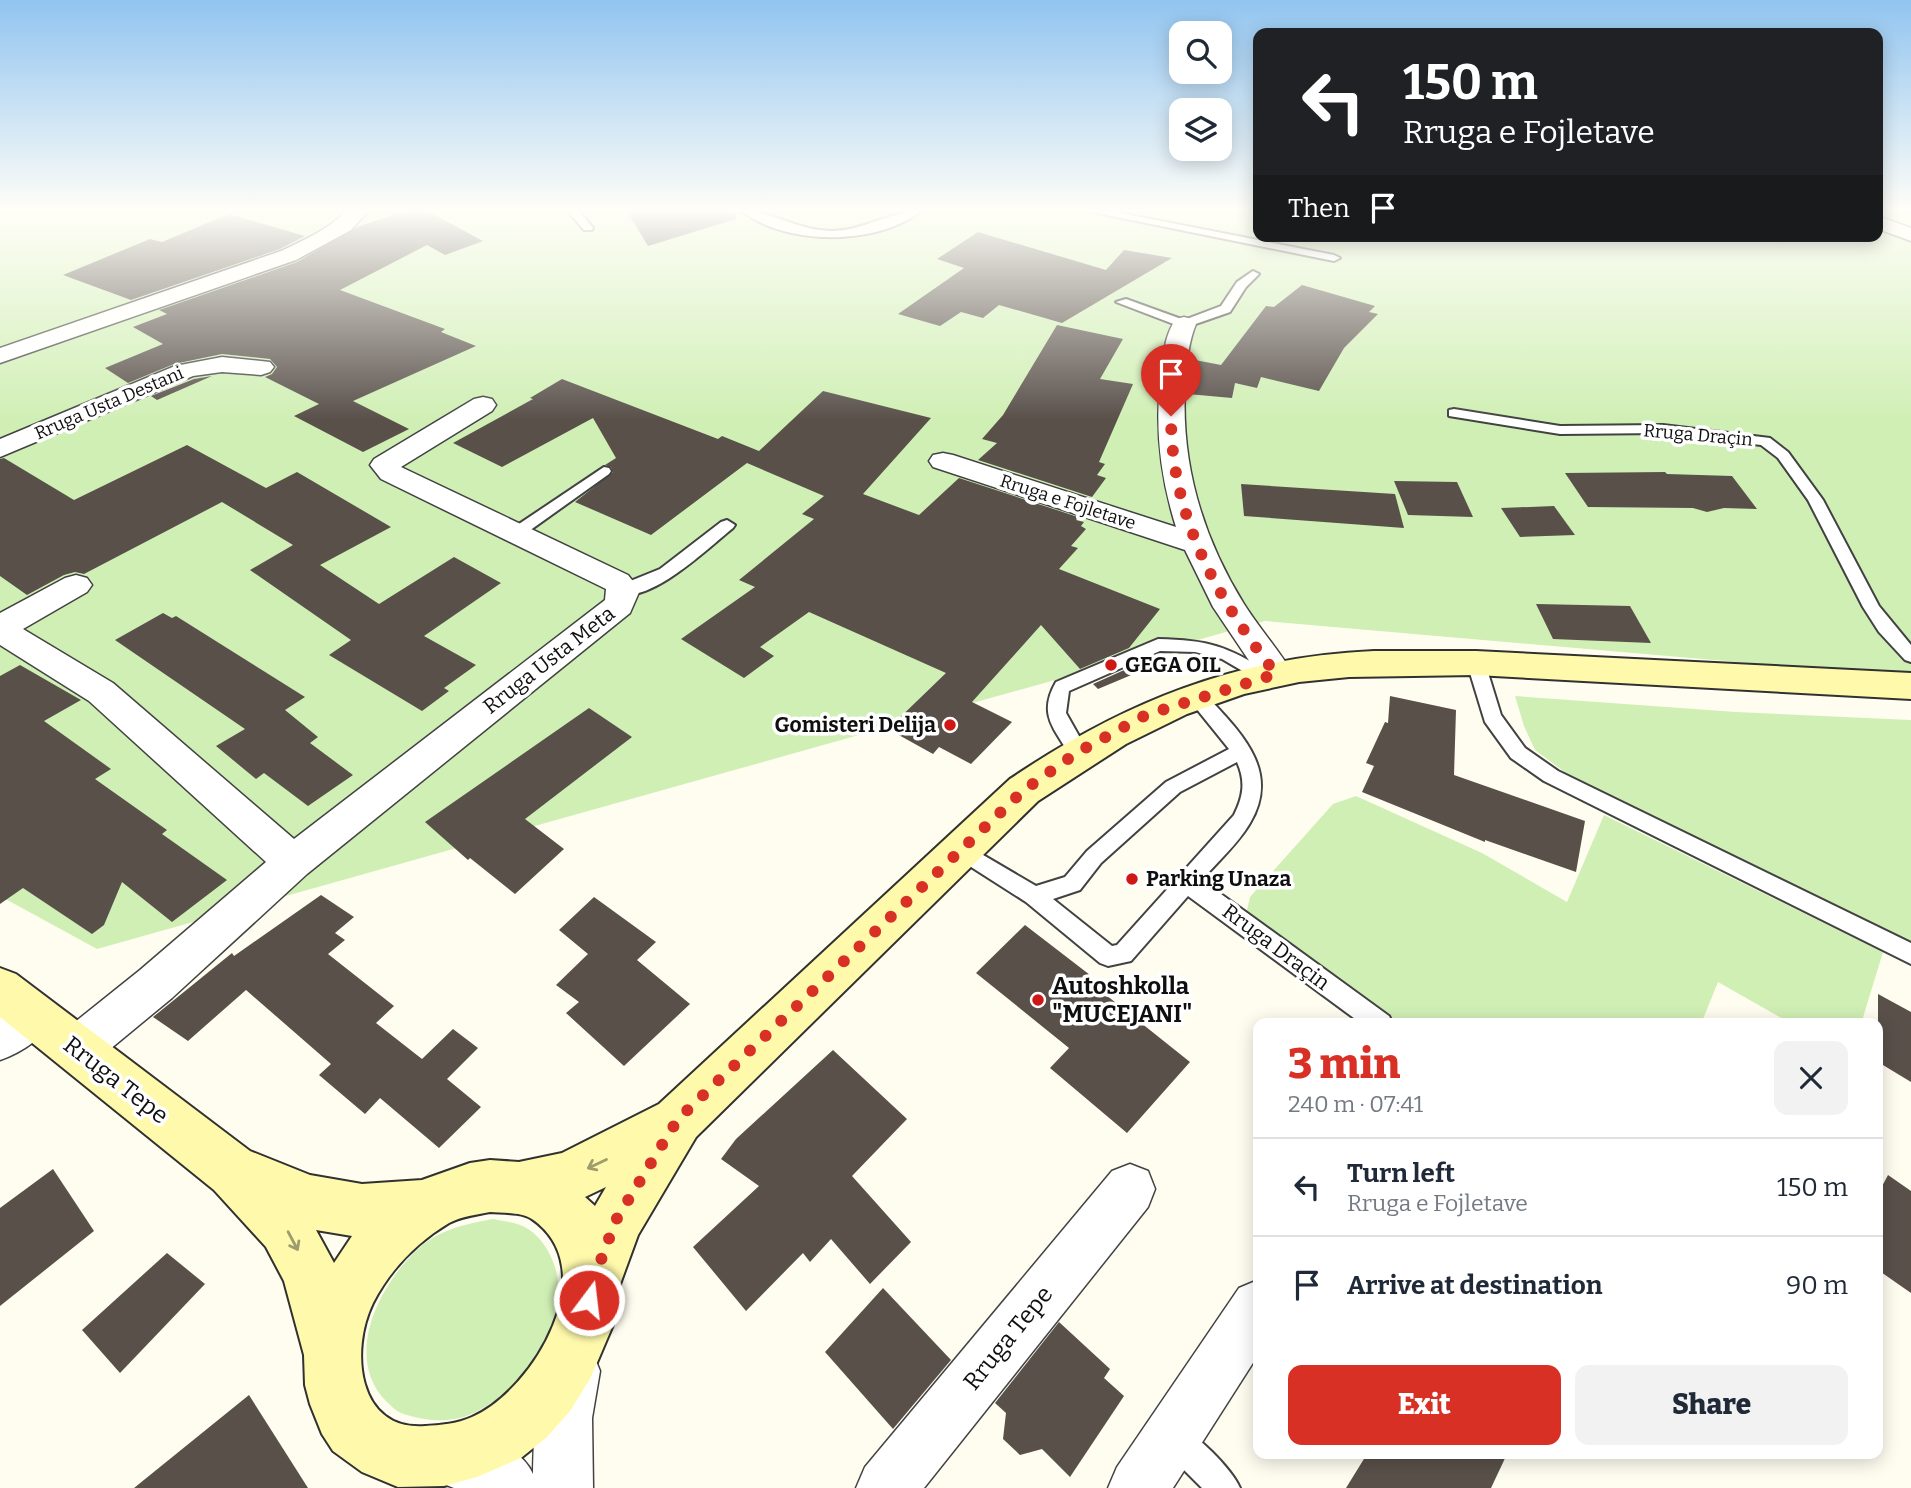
<!DOCTYPE html>
<html lang="en">
<head>
<meta charset="utf-8">
<style>
	body { margin:0; font-family:Bitter,serif; background:#f2f2f3; color:#1f2937; height:100vh; display:flex; flex-direction:column; font-size:26px; white-space:nowrap }
	* { box-sizing:border-box; margin:0 }
	p { font-size:23px; color:#747a83 }
	.icon { flex:none; width:38px; height:38px; fill:none; stroke:currentColor; stroke-width:2; stroke-linecap:round; stroke-linejoin:round }
	.map { position:relative; flex:1; overflow:hidden }
	.sheet { position:absolute; left:1253px; top:1018px; width:630px; height:441px; display:flex; flex-direction:column; background:#fff; border-radius:14px; box-shadow:0 4px 18px #0003 }
	.sheet>* { flex:none }
	.hud { position:absolute; left:1253px; top:28px; width:630px; height:214px; border-radius:14px; box-shadow:0 4px 18px #0003; background:#202124; color:#fff; overflow:hidden }
	.buttons { position:absolute; left:1169px; top:21px; display:grid; gap:14px }
	.buttons a { display:grid; place-items:center; width:63px; height:63px; border-radius:14px; background:#fff; box-shadow:0 4px 18px #0003; font-size:35px }
	.pin { position:absolute; display:grid; place-items:center; width:60px; height:60px; color:#fff; margin:-72px -30px; border-radius:50% 50% 50% 0; rotate:-45deg; box-shadow:0 0 7px #0007 }
	.pin .icon { rotate:45deg }
	.me { position:absolute; width:77px; margin:-38px; rotate:15deg; stroke-linejoin:round; filter:drop-shadow(0 0 5px #0008) }
	.turn { display:flex; align-items:center; gap:24px; height:147px; padding:0 35px; font-size:32px }
	.turn .icon { width:91px; height:91px; stroke-width:2.5 }
	.turn b { display:block; font-size:49px; line-height:60px }
	.then { display:flex; align-items:center; height:66px; padding:0 35px; background:#0003; gap:14px; font-size:26px }
	.round { display:grid; place-items:center; flex:none; width:74px; height:74px; border-radius:14px; background:#f2f2f3 }
	.head { display:flex; align-items:center; justify-content:space-between; height:119px; padding:0 35px }
	h1 { font-size:42px; font-weight:800; line-height:52px; color:#d93025 }
	.button { display:flex; gap:14px; margin-top:auto; padding:14px 35px }
	.button a { flex:1; height:80px; border-radius:14px; background:#d93025; color:#fff; font-size:28px; font-weight:800; line-height:80px; text-align:center }
	.button a+a { background:#f2f2f3; color:#1f2937 }
	ul { padding:0; list-style:none }
	li { display:flex; align-items:center; gap:21px; height:98px; padding:0 35px; border-top:2px solid #e0e1e3 }
	li div { flex:1 }
	li b { display:block; font-size:26px }
	li em { font-style:normal }
	.map>svg:first-child { display:block }
	.green { fill:#d0efb5 }
	.building { fill:#59504a }
	.lines { fill:none; stroke-linecap:round; stroke-linejoin:round }
	.service-casing { stroke:#424242; stroke-width:4 }
	.minor-casing { stroke:#424242; stroke-width:3 }
	.secondary-casing { stroke:#313131; stroke-width:4 }
	.service { fill:#fff; fill-rule:evenodd }
	.minor { fill:#fff; fill-rule:evenodd }
	.secondary { fill:#fffaab; fill-rule:evenodd }
	.oneway { stroke:#9f9c6d }
	.route { stroke:#d93025; stroke-width:12; stroke-dasharray:0 21.6 }
	.poi-dot { fill:#cf1716; stroke:#fff; stroke-width:2.5 }
	.labels { text-anchor:middle; stroke-width:7; stroke-linejoin:round; paint-order:stroke }
	.far-street-label { font-size:18px; fill:#0f0f0f; stroke:#fff }
	.street-label { font-size:21px; fill:#0f0f0f; stroke:#fff }
	.poi-label { font-size:21px; font-weight:bold; fill:#0f0f0f; stroke:#fff; text-anchor:start }
	.near-poi-label { font-size:24px; font-weight:bold; fill:#0f0f0f; stroke:#fff; text-anchor:start }
	.near-street-label { font-size:24px; fill:#0f0f0f; stroke:#fff }
</style>
</head>
<body>
<div class="map">
<svg width="1911" height="1488" viewBox="0 0 1911 1488">
	<rect width="100%" height="100%" fill="#fffdf0"/>
	<g class="green">
		<polygon points="0,211 1258,211 1258,236 1878,236 1878,211 1911,211 1911,677 1265,621 97,949 0,896"/>
		<polygon points="1515,696 1736,712 1911,720 1911,942 1797,890 1670,825 1585,787 1535,750 1524,726"/>
		<polygon points="1356,796 1482,853 1567,902 1604,815 1883,952 1861,1024 1792,1024 1718,982 1701,1024 1399,1024 1250,920 1246,914 1250,897 1333,804"/>
		<path d="M 493,1219 C 503,1221 519,1223 528,1229 C 542,1238 550,1252 555,1267 C 573,1327 523,1392 469,1415 C 449,1423 427,1421 407,1415 C 398,1413 393,1408 386,1401 C 343,1357 379,1286 416,1251 C 437,1230 465,1224 493,1219 Z"/>
	</g>
	<g class="building">
		<polygon points="405,211 427,211 483,241 445,255 427,245 340,290 445,329 441,332 476,346 353,401 409,429 363,452 294,416 319,404 265,377 272,374 277,367 270,359 222,354 174,364 128,383 105,368 163,344 133,327 167,314 159,310 297,262 357,227"/>
		<polygon points="627,211 735,211 736,219 648,246"/>
		<polygon points="229,214 305,236 280,249 131,300 63,275 150,239 162,242"/>
		<polygon points="978,232 1106,270 1124,250 1172,258 1062,323 999,305 983,318 961,312 940,326 898,314 964,268 937,259"/>
		<polygon points="1302,285 1375,306 1369,312 1378,314 1344,348 1319,391 1261,377 1257,388 1235,383 1232,398 1188,394 1190,359 1221,365 1266,306 1274,307"/>
		<polygon points="1057,325 1123,339 1100,379 1133,384 1099,462 1105,464 1097,475 1106,478 1092,497 978,460 997,443 982,439 1003,415"/>
		<polygon points="212,376 157,400 151,396 194,379"/>
		<polygon points="562,379 718,439 722,436 759,451 823,391 931,418 863,494 919,515 959,478 1078,517 1076,520 1084,522 1081,526 1086,529 1071,546 1078,548 1059,569 1160,609 1129,648 1080,669 1041,625 972,702 1012,722 971,764 939,747 933,754 888,729 946,673 809,612 760,647 774,656 744,678 681,639 755,587 739,580 814,519 802,514 824,496 747,463 651,535 575,502 613,472 611,467 605,465 616,458 593,418 502,467 453,443 533,399 530,398"/>
		<polygon points="187,445 266,488 297,472 391,527 320,565 379,604 454,557 501,583 424,636 476,665 444,688 449,691 422,711 329,655 351,640 250,570 293,545 222,502 84,574 75,572 64,575 27,595 0,576 0,459 4,458 74,500"/>
		<polygon points="1665,472 1667,474 1732,476 1757,509 1724,508 1707,512 1693,508 1588,507 1565,473"/>
		<polygon points="1394,481 1457,482 1473,517 1408,515"/>
		<polygon points="1241,484 1395,494 1404,528 1244,516"/>
		<polygon points="1554,506 1575,535 1520,537 1501,508"/>
		<polygon points="1536,604 1630,606 1651,643 1553,639"/>
		<polygon points="163,613 172,618 176,616 305,697 285,710 318,737 310,743 353,775 308,806 264,773 256,779 216,746 245,729 115,640"/>
		<polygon points="1142,662 1148,668 1098,689 1093,684"/>
		<polygon points="20,665 81,700 44,721 111,769 95,779 167,830 162,834 227,880 172,922 122,882 104,925 92,934 23,888 0,904 0,676"/>
		<polygon points="1390,696 1456,710 1454,775 1585,821 1576,872 1485,840 1485,842 1362,792 1374,766 1366,763 1385,722 1388,723"/>
		<polygon points="589,708 632,737 525,819 564,849 515,894 470,858 468,860 425,822"/>
		<polygon points="321,895 354,917 335,933 345,940 328,954 394,1006 376,1023 422,1059 453,1029 478,1048 447,1079 481,1107 439,1148 380,1098 365,1114 319,1075 331,1064 246,990 188,1041 153,1017 232,953 234,956"/>
		<polygon points="594,897 656,942 637,960 690,1004 624,1066 566,1013 579,1002 556,985 588,954 559,930"/>
		<polygon points="1025,925 1090,975 1086,979 1190,1062 1127,1133 1050,1068 1069,1048 976,973"/>
		<polygon points="1878,994 1911,1012 1911,1082 1878,1062"/>
		<polygon points="833,1050 907,1119 852,1176 911,1242 870,1284 831,1239 810,1262 803,1253 746,1311 693,1247 759,1186 721,1159 736,1139"/>
		<polygon points="53,1169 94,1231 0,1306 0,1208"/>
		<polygon points="1888,1175 1911,1191 1911,1293 1878,1270 1878,1194"/>
		<polygon points="167,1253 205,1284 120,1373 82,1330"/>
		<polygon points="883,1288 951,1360 893,1429 825,1352"/>
		<polygon points="1059,1322 1110,1369 1104,1378 1124,1396 1070,1477 1042,1449 1020,1455 1003,1439 1006,1413 995,1403"/>
		<polygon points="249,1395 308,1488 134,1488"/>
		<polygon points="1367,1454 1507,1454 1491,1488 1346,1488"/>
	</g>
	<g class="lines">
		<g class="service-casing">
			<g id="service">
				<polygon points="568,211 579,211 593,228 592,230 584,230"/>
				<path d="M 742,211 C 772,211 799,231 831,231 C 863,231 891,211 921,211 C 877,246 786,246 742,211 Z"/>
				<polygon points="1087,211 1110,211 1334,255 1340,258 1334,261"/>
				<polygon points="1253,271 1259,274 1246,287 1230,312 1184,328 1116,302 1126,299 1184,320 1221,306 1237,282"/>
				<polygon points="1454,409 1560,426 1663,425 1770,438 1788,452 1823,500 1879,606 1911,645 1911,662 1905,660 1879,632 1863,607 1808,500 1778,458 1761,445 1663,433 1560,434 1449,416 1449,410"/>
				<polygon points="604,467 609,468 611,471 609,474 522,536 510,536 508,533 510,530"/>
				<path d="M 727,520 L 735,525 L 733,528 C 708,548 652,603 618,594 L 616,590 L 618,586 L 660,569 L 721,522 Z"/>
				<path d="M 1158,639 C 1209,640 1226,646 1269,672 L 1272,677 L 1269,682 L 1263,683 L 1222,659 L 1195,652 L 1160,651 L 1069,691 L 1066,713 L 1088,752 L 1085,757 L 1078,759 L 1071,757 C 1055,729 1037,715 1056,682 Z"/>
				<polygon points="1476,657 1482,659 1485,663 1501,715 1525,748 1558,771 1911,943 1911,964 1544,781 1511,758 1485,722 1467,663 1470,659"/>
				<path d="M 1196,690 L 1203,692 C 1238,730 1282,769 1250,823 C 1238,844 1216,863 1200,882 L 1221,894 L 1389,1016 L 1393,1024 L 1362,1024 L 1188,896 L 1131,961 L 1108,966 L 1100,963 L 1026,902 L 954,856 L 951,850 L 954,844 L 961,842 L 1036,886 L 1065,877 L 1087,851 L 1166,782 L 1229,749 L 1187,697 L 1189,692 ZM 1237,762 C 1246,782 1243,797 1234,815 L 1117,945 L 1112,946 L 1053,899 L 1080,890 L 1101,863 L 1180,792 Z"/>
				<path d="M 1175,1424 C 1195,1432 1231,1468 1240,1488 L 1202,1488 L 1164,1450 L 1160,1439 L 1164,1428 Z"/>
			</g>
		</g>
		<g class="minor-casing">
			<g id="minor">
				<path d="M 346,211 L 368,211 L 351,230 L 296,260 L 0,363 L 0,348 L 281,251 C 304,240 328,230 346,211 Z"/>
				<polygon points="1878,216 1911,228 1911,241 1878,229"/>
				<path d="M 1184,317 L 1192,319 L 1196,324 C 1188,343 1186,366 1185,387 C 1181,465 1203,538 1244,604 C 1259,628 1279,650 1293,674 L 1288,683 L 1276,686 L 1264,683 L 1213,607 L 1185,550 L 933,467 L 929,461 L 933,455 L 943,453 L 953,455 L 1176,527 C 1159,473 1154,422 1162,366 C 1164,349 1166,333 1176,319 Z"/>
				<polygon points="222,357 270,362 274,367 270,372 261,375 222,372 193,376 0,457 0,439 175,366"/>
				<polygon points="483,397 492,399 496,405 492,411 401,467 628,575 640,590 630,613 307,874 172,998 92,1064 76,1071 60,1064 53,1049 60,1034 140,970 266,862 89,701 0,645 0,613 65,578 76,575 87,578 92,585 87,592 23,629 113,683 294,839 605,600 606,589 381,479 370,465 374,459 474,399"/>
				<path d="M 33,994 L 49,1000 L 56,1015 C 45,1037 23,1052 0,1060 L 0,1012 L 17,1000 Z"/>
				<polygon points="1130,1164 1148,1171 1155,1189 1148,1207 924,1488 856,1488 865,1467 1112,1171"/>
				<polygon points="1258,1280 1258,1355 1173,1488 1108,1488 1117,1467 1239,1288"/>
				<path d="M 572,1343 L 592,1351 L 600,1371 L 592,1418 L 593,1488 L 454,1488 L 428,1478 L 420,1457 L 428,1436 L 449,1428 C 478,1436 520,1444 533,1474 C 534,1431 535,1391 552,1351 Z"/>
			</g>
		</g>
		<g class="secondary-casing">
			<path id="secondary" d="M 1374,651 L 1476,651 L 1911,673 L 1911,699 L 1476,675 L 1349,677 L 1299,682 L 1244,694 L 1187,714 L 1126,744 L 1038,801 L 696,1137 L 638,1235 L 619,1287 L 613,1325 L 590,1379 L 570,1411 L 547,1437 L 521,1458 L 477,1477 L 444,1486 L 398,1487 L 362,1472 L 333,1451 L 322,1434 L 310,1404 L 305,1385 L 304,1355 L 284,1281 L 266,1247 L 214,1190 L 0,1017 L 0,968 L 16,974 L 250,1151 L 310,1175 L 362,1184 L 422,1180 L 470,1163 L 490,1160 L 519,1162 L 562,1153 L 659,1104 L 1010,779 C 1124,702 1236,657 1374,651 ZM 606,1187 L 595,1206 L 585,1197 ZM 490,1212 C 502,1213 522,1212 532,1219 C 605,1269 534,1390 472,1417 C 457,1424 440,1425 425,1426 C 357,1431 350,1350 373,1303 C 390,1270 417,1242 449,1223 C 462,1216 476,1215 490,1212 ZM 316,1230 L 352,1236 L 334,1263 Z"/>
		</g>
		<use href="#service" class="service"/>
		<use href="#minor" class="minor"/>
		<use href="#secondary" class="secondary"/>
	</g>
	<defs><path id="oneway-shaft" d="M-6 0H5M1.5-3L5.5 0L1.5 3" fill="none" stroke-width="1.6" stroke-linecap="round" stroke-linejoin="round" transform="scale(1.75)"/></defs>
	<g class="oneway">
		<use href="#oneway-shaft" transform="translate(597 1164) rotate(155)"/>
		<use href="#oneway-shaft" transform="translate(293 1241) rotate(62)"/>
	</g>
	<linearGradient id="sky" x2="0" y2="1"><stop stop-color="#91c4f0"/><stop offset="0.5" stop-color="#fffef8"/><stop offset="1" stop-color="#fffef8" stop-opacity="0"/></linearGradient>
	<rect width="1911" height="420" fill="url(#sky)"/>
	<g class="lines">
		<path class="route" d="M 589,1300 L 592,1284 L 616,1220 L 678,1119 L 1024,790 L 1078,752 L 1146,715 L 1276,674 C 1216,597 1171,516 1171,416"/>
	</g>
	<g class="poi-dot">
		<circle cx="1111" cy="665" r="7"/>
		<circle cx="950" cy="725" r="7"/>
		<circle cx="1132" cy="879" r="7"/>
		<circle cx="1038" cy="1000" r="7"/>
	</g>
	<g class="labels">
		<g class="far-street-label">
			<text transform="translate(109 403) rotate(-23)" y="6">Rruga Usta Destani</text>
			<text transform="translate(1698 435) rotate(5)" y="6">Rruga Draçin</text>
			<text transform="translate(1068 502) rotate(18)" y="6">Rruga e Fojletave</text>
		</g>
		<g class="street-label">
			<text transform="translate(549 660) rotate(-38)" y="7">Rruga Usta Meta</text>
			<text transform="translate(1276 947) rotate(37)" y="7">Rruga Draçin</text>
		</g>
		<g class="poi-label">
			<text x="1125" y="672">GEGA OIL</text>
			<text x="936" y="732" text-anchor="end">Gomisteri Delija</text>
			<text x="1146" y="886">Parking Unaza</text>
		</g>
		<g class="near-poi-label">
			<text x="1052" y="994">Autoshkolla<tspan x="1052" dy="28">"MUCEJANI"</tspan></text>
		</g>
		<g class="near-street-label">
			<text transform="translate(116 1080) rotate(38)" y="8">Rruga Tepe</text>
			<text transform="translate(1008 1338) rotate(-51)" y="8">Rruga Tepe</text>
		</g>
	</g>
</svg>
<div class="buttons">
<a><svg class="icon" aria-label="search" viewBox="0 0 24 24"><circle cx="10" cy="10" r="6"/><path d="M15 15l6 6"/></svg></a>
<a><svg class="icon" aria-label="layers" viewBox="0 0 24 24"><path d="M12 4l9 5-9 5-9-5zM3 14l9 5 9-5"/></svg></a>
</div>
<div class="pin" style="left:1171px;top:416px;background:#d93025"><svg class="icon" aria-label="arrive" viewBox="0 0 24 24"><path d="M6 21V4h12l-3 4 3 4H6"/></svg></div>
<svg class="me" style="left:589px;top:1300px" viewBox="-20 -20 40 40"><circle r="17" fill="#d93025" stroke="#fff" stroke-width="3"/><path d="M0-11L8 9 0 5-8 9z" fill="#fff"/></svg>
<div class="hud">
<div class="turn"><svg class="icon" aria-label="left" viewBox="0 0 24 24"><path d="M17 20v-9H6M10 6l-5 5 5 5"/></svg><div><b>150 m</b>Rruga e Fojletave</div></div>
<div class="then">Then<svg class="icon" aria-label="arrive" viewBox="0 0 24 24"><path d="M6 21V4h12l-3 4 3 4H6"/></svg></div>
</div>
<section class="sheet">
<div class="head"><div><h1>3 min</h1><p>240 m · 07:41</p></div><a class="round"><svg class="icon" aria-label="close" viewBox="0 0 24 24"><path d="M6 6l12 12M18 6L6 18"/></svg></a></div>
<ul>
<li><svg class="icon" aria-label="left" viewBox="0 0 24 24"><path d="M17 20v-9H6M10 6l-5 5 5 5"/></svg><div><b>Turn left</b><p>Rruga e Fojletave</p></div><em>150 m</em></li>
<li><svg class="icon" aria-label="arrive" viewBox="0 0 24 24"><path d="M6 21V4h12l-3 4 3 4H6"/></svg><div><b>Arrive at destination</b></div><em>90 m</em></li>
</ul>
<div class="button"><a>Exit</a><a>Share</a></div>
</section>
</div>
</body>
</html>
